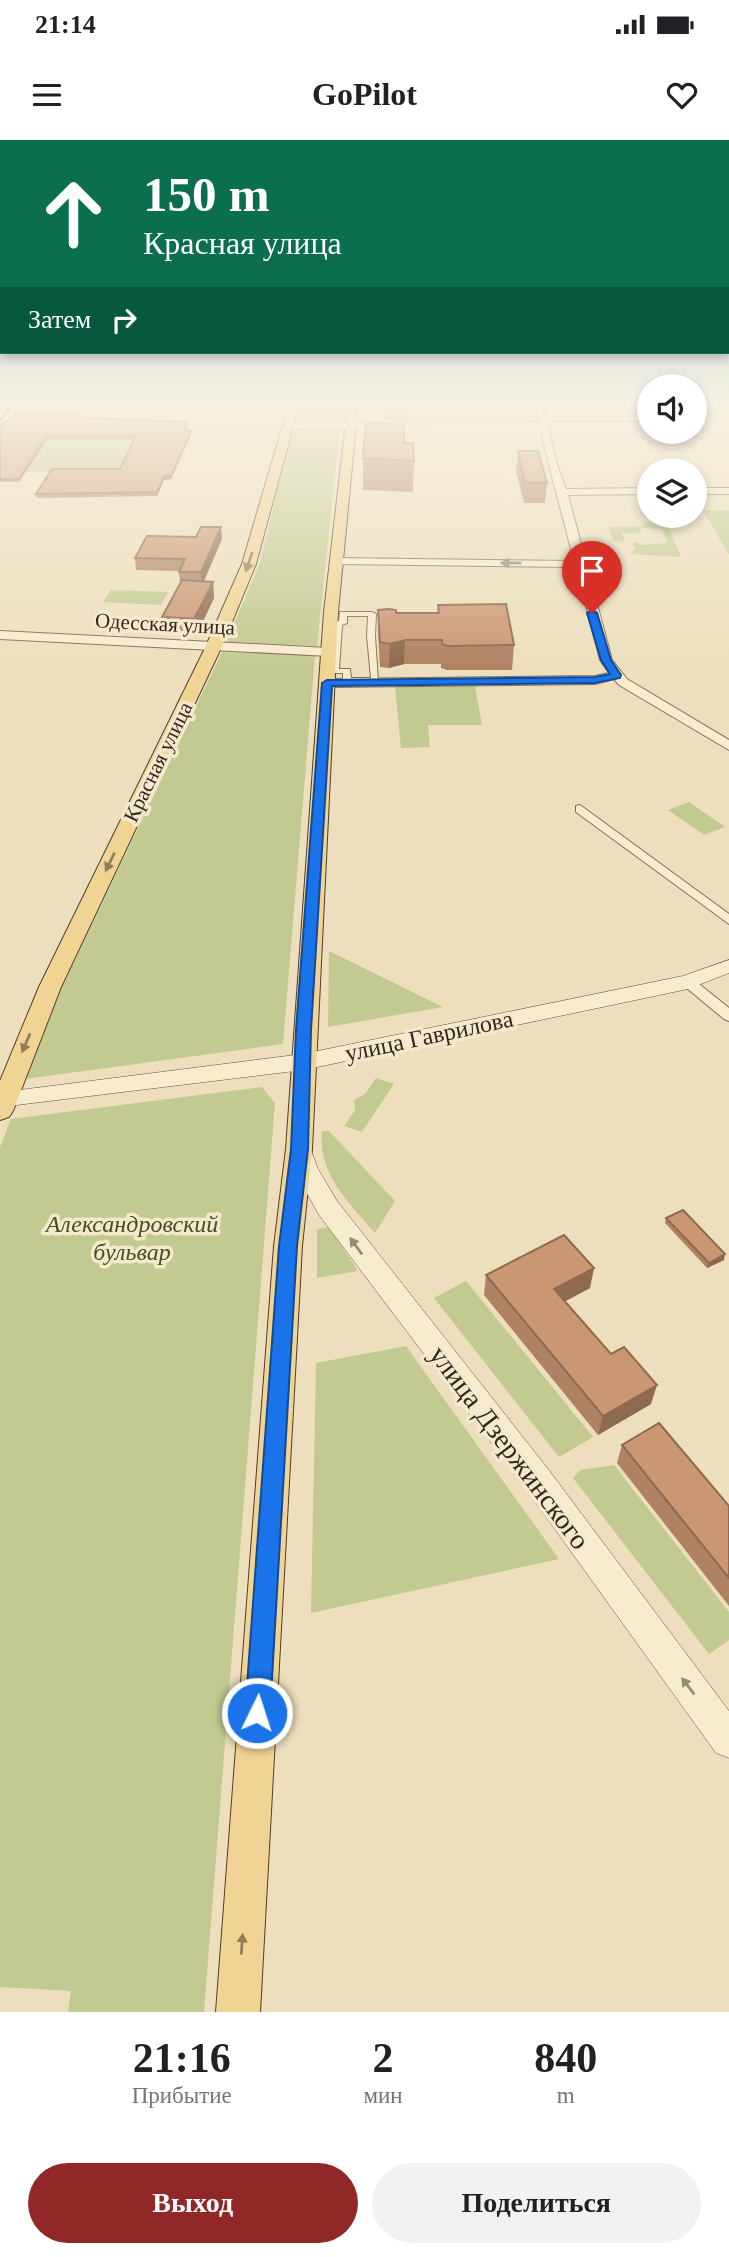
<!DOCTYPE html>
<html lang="ru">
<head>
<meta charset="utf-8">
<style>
	body { margin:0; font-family:"Times New Roman",serif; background:#f2f2f2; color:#202124; height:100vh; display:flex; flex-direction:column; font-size:26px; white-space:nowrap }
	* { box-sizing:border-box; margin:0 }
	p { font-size:23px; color:#757577 }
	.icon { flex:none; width:38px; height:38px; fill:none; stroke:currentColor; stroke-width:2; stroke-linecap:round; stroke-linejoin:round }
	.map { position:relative; height:1872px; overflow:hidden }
	.panel { display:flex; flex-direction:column; background:#fff; flex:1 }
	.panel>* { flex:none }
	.top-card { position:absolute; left:0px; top:0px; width:730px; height:214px; box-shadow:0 4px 10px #0003; background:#0b6e4f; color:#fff; overflow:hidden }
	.tools { position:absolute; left:637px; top:234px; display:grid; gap:14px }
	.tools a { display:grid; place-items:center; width:70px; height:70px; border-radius:50%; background:#fff; box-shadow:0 4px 10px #0003; font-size:35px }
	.pin { position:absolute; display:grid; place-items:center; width:60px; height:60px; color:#fff; margin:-72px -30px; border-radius:50% 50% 50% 0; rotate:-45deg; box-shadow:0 0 7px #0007 }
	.pin .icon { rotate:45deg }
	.me { position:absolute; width:77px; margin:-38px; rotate:4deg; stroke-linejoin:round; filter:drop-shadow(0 0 5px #0008) }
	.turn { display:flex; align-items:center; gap:24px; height:147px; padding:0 28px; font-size:32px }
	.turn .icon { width:91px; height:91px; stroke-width:2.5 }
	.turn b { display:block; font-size:49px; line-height:60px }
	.then { display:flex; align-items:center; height:66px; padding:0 28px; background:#0003; gap:14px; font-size:26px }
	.eta { display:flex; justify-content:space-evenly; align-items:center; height:119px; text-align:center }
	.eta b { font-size:42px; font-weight:700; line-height:49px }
	.button { display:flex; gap:14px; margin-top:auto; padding:14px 28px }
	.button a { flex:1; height:80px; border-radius:42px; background:#922728; color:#fff; font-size:28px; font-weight:700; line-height:80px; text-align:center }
	.button a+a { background:#f2f2f2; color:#202124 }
	.status { display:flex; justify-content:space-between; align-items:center; height:49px; padding:0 35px; background:#fff; direction:ltr }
	.status svg { height:19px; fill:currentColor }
	header { display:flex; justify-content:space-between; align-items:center; height:91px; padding:0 28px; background:#fff; font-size:32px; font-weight:700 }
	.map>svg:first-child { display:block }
	.green { fill:#c3ca91 }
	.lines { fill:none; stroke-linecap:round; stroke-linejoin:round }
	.pedestrian-casing { stroke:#846f56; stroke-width:2 }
	.minor-casing { stroke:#846f56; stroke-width:2 }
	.tertiary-casing { stroke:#846f56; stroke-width:2 }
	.secondary-casing { stroke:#66503a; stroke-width:1 }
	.primary-casing { stroke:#513d2b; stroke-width:2 }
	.pedestrian { fill:#f8eccf; fill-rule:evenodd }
	.minor { fill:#f8eccf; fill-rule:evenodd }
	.tertiary { fill:#f8eccf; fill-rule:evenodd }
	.secondary { fill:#f8eccf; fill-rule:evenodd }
	.primary { fill:#f1d493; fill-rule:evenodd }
	.tram { stroke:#33271b; stroke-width:2 }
	.wall { fill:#af8263 }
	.shaded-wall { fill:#8e6a50 }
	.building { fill:#cb9773; stroke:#8e6a50; stroke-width:2 }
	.oneway { fill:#927e57 }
	.oneway2 { fill:#968a75 }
	.route { fill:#1a73e8; stroke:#114b97; stroke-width:2 }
	.labels { text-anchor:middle; stroke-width:7; stroke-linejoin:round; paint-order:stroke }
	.far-street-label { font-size:21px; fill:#33271b; stroke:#f4e9cc }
	.street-label { font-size:24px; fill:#33271b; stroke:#f4e9cc }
	.park-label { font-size:24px; font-style:italic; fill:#445022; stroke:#f4e9cc }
	.near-street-label { font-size:28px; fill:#33271b; stroke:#f4e9cc }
</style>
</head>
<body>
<div class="status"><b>21:14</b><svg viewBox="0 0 49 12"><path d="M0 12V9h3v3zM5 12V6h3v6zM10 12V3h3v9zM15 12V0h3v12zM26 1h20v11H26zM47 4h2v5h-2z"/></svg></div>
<header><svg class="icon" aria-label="menu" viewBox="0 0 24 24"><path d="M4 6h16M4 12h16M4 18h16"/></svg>GoPilot<svg class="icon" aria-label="heart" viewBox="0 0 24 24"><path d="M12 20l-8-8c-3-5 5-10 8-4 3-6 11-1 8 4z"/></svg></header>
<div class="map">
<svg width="729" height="1872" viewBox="0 0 729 1872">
	<rect width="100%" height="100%" fill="#eddfbd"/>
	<g class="green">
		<polygon points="303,264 346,265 344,284 298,284"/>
		<polygon points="292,287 340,288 317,506 226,502 260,423"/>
		<polygon points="46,300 136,300 121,333 26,332"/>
		<polygon points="703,370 729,370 729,415"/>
		<polygon points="649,382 668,386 681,417 631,414 635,406 630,404 636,402 641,405 666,403 667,401 662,389 642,388 638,394 622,393 625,401 614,402 609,390 610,387 644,386 642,383"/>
		<polygon points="111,450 168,452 161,465 103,462"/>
		<polygon points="222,512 315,515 283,904 18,940"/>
		<polygon points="475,546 482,585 428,585 430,607 401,608 395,547"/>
		<polygon points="689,662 725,687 704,695 668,670"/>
		<polygon points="329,811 443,867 328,887"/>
		<polygon points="376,938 394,944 362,992 344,986 355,970 354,960 365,954"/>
		<polygon points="262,947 275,963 204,1872 68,1872 71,1851 0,1847 0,1007 11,979"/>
		<path d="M 322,991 L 329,991 L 395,1061 L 375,1093 C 350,1064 317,1033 322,991 Z"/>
		<polygon points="329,1087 358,1131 317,1138 317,1089"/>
		<polygon points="466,1141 593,1297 559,1317 434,1158"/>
		<polygon points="406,1206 559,1419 311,1473 316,1223"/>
		<polygon points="614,1325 729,1472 729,1500 709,1514 573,1338 580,1330"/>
	</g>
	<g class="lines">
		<g class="pedestrian-casing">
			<path id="pedestrian" d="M 340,472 L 372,472 L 376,474 L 375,496 L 378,541 L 347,542 L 343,540 L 343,533 L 335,533 L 331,531 L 334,483 L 339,481 ZM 347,476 L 368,476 L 367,496 L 371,538 L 351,538 L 350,529 L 339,529 L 342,485 L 347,483 Z"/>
		</g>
		<g class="minor-casing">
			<g id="minor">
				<polygon points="580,665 729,774 729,784 576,672 576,666"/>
				<polygon points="688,837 693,839 729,868 729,881 724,879 683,845 681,842"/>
			</g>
		</g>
		<g class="tertiary-casing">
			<g id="tertiary">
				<path d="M 536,264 L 544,264 L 556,321 L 566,349 L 649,348 L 649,354 L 568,355 L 612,520 L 627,539 L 729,600 L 729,610 L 619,545 L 614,539 L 595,544 L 327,547 L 321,543 L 327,539 L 595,536 L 609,533 L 600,520 L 576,427 L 338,424 L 333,421 L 338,418 L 574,421 C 561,368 545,317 536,264 Z"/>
				<rect x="695" y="348" width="34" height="6"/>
				<polygon points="0,491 329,508 335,512 329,516 0,499"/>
			</g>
		</g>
		<g class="secondary-casing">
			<g id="secondary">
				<polygon points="0,264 7,264 0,269"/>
				<polygon points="649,282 649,288 289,289 284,286 289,283"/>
				<rect x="695" y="282" width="34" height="6"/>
				<polygon points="729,820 729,833 688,849 303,930 0,967 0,953 4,952 303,914 683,836"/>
				<polygon points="299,1000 308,1003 318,1029 337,1061 548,1329 729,1571 729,1618 716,1613 526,1349 319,1075 294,1030 287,1009 290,1003"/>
			</g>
		</g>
		<g class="primary-casing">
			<g id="primary">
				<polygon points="289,264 299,264 256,424 222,506 61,847 13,971 9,977 0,980 0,941 39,847 206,506 242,424"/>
				<polygon points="348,264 358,264 338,472 312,1009 302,1106 260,1872 216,1872 274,1106 286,1009 324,472"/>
			</g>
		</g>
		<use href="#pedestrian" class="pedestrian"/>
		<use href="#minor" class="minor"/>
		<use href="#tertiary" class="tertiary"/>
		<use href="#secondary" class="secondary"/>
		<use href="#primary" class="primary"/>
		<polyline class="tram" points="0,280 13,264"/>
	</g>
	<g class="wall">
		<polygon points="386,264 408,264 408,280 385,280"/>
		<polygon points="88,278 187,282 187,286 185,289 191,291 191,295 171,339 164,340 157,356 37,358 36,354 120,329 134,300 47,300 19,342 0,342 0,286"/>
		<polygon points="404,303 414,321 413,352 363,350 363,318"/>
		<polygon points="518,311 547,343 545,363 524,363 516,331"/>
		<polygon points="221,387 222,399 204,441 213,442 214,458 196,496 164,494 162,477 180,444 179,431 136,430 135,418 196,397"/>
		<polygon points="438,465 514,505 512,530 447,530 441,528 441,524 404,524 389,528 380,527 378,493 378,470 396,473 437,473"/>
		<polygon points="666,1078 724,1120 707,1128 665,1083"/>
		<polygon points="486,1135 590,1148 565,1161 651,1264 598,1295 484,1155"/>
		<polygon points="622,1305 729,1366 729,1466 617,1323"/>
	</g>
	<g class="shaded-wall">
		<polygon points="191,291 191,295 171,339 164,340 157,356 157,352 164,336"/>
		<polygon points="46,296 47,300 19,342 19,339"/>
		<polygon points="221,387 222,399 202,445 201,432"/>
		<polygon points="213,442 214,458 196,496 194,479"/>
		<polygon points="405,500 404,524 389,528 390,504"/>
		<polygon points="725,1114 724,1120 707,1128 709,1123"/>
		<polygon points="594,1128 590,1148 551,1169 554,1149"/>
		<polygon points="657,1245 651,1264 598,1295 603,1276"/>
	</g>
	<g class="building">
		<polygon points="386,264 408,264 408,267 385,267"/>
		<polygon points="16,272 75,272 88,278 187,282 184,289 191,291 171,336 164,336 157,352 36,354 52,329 120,329 136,296 46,296 19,339 0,339 0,286 3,282 11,280"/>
		<polygon points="404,282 404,303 413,303 414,321 363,318 366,284"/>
		<polygon points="518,311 538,311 547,343 525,343"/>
		<polygon points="201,387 221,387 201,432 179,432 185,419 135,418 147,396 196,397"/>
		<polygon points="182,440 213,442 194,479 162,477"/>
		<polygon points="506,464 514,505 448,506 442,504 442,500 405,500 390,504 380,502 378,470 389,469 396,470 396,473 439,473 438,465"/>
		<polygon points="683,1070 725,1114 709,1123 666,1078"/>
		<polygon points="564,1095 594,1128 554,1149 611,1214 624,1207 657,1245 603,1276 486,1135"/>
		<polygon points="659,1283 729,1366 729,1438 622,1305"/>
	</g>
	<defs><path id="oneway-solid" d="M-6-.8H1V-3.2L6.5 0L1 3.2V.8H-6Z" transform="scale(1.75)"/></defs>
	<g class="oneway">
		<use href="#oneway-solid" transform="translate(249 422) rotate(109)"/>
		<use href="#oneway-solid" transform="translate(110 722) rotate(116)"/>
		<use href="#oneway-solid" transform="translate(26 903) rotate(113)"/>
		<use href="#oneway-solid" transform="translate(242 1804) rotate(-86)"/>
	</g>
	<g class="oneway2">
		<use href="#oneway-solid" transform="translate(511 423) rotate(-180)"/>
		<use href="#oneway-solid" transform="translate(356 1106) rotate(-126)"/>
		<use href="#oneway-solid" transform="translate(688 1546) rotate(-127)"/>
	</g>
	<linearGradient id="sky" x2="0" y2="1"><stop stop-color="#8bb8d4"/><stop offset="0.5" stop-color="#f7f1e1"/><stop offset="1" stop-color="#f7f1e1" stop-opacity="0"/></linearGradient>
	<rect width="729" height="526" fill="url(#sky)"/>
	<polygon class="route" points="592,470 597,473 611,520 621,535 620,538 595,543 332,546 311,890 308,1009 297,1106 270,1573 266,1582 257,1586 249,1582 245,1573 279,1106 291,1009 296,890 322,543 327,540 595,537 610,534 601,520 587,473"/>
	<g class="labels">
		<g class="far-street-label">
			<text transform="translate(165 484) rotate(3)" y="7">Одесская улица</text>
			<text transform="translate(158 622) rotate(-64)" y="7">Красная улица</text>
		</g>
		<g class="street-label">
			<text transform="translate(429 896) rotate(-12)" y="8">улица Гаврилова</text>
		</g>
		<g class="park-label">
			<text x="132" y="1092">Александровский<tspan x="132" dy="28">бульвар</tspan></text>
		</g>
		<g class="near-street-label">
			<text transform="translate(510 1307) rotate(53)" y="10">улица Дзержинского</text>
		</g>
	</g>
</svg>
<div class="tools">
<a><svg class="icon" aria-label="sound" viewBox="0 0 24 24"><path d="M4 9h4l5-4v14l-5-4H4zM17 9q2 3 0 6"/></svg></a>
<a><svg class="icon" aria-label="layers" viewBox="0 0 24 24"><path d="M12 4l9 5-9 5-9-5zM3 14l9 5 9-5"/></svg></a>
</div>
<div class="pin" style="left:592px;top:473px;background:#d93025"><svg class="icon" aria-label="arrive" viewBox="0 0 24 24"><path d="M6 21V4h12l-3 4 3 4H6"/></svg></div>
<svg class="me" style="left:257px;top:1573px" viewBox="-20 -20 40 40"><circle r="17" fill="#1a73e8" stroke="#fff" stroke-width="3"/><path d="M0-11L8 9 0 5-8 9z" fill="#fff"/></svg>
<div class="top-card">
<div class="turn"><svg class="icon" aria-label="ahead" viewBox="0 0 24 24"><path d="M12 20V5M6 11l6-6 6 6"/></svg><div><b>150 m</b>Красная улица</div></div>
<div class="then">Затем<svg class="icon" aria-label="right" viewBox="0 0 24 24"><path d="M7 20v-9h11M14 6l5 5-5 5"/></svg></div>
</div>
</div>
<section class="panel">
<div class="eta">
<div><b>21:16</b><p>Прибытие</p></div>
<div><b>2</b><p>мин</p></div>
<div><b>840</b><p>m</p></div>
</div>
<div class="button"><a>Выход</a><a>Поделиться</a></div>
</section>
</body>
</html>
